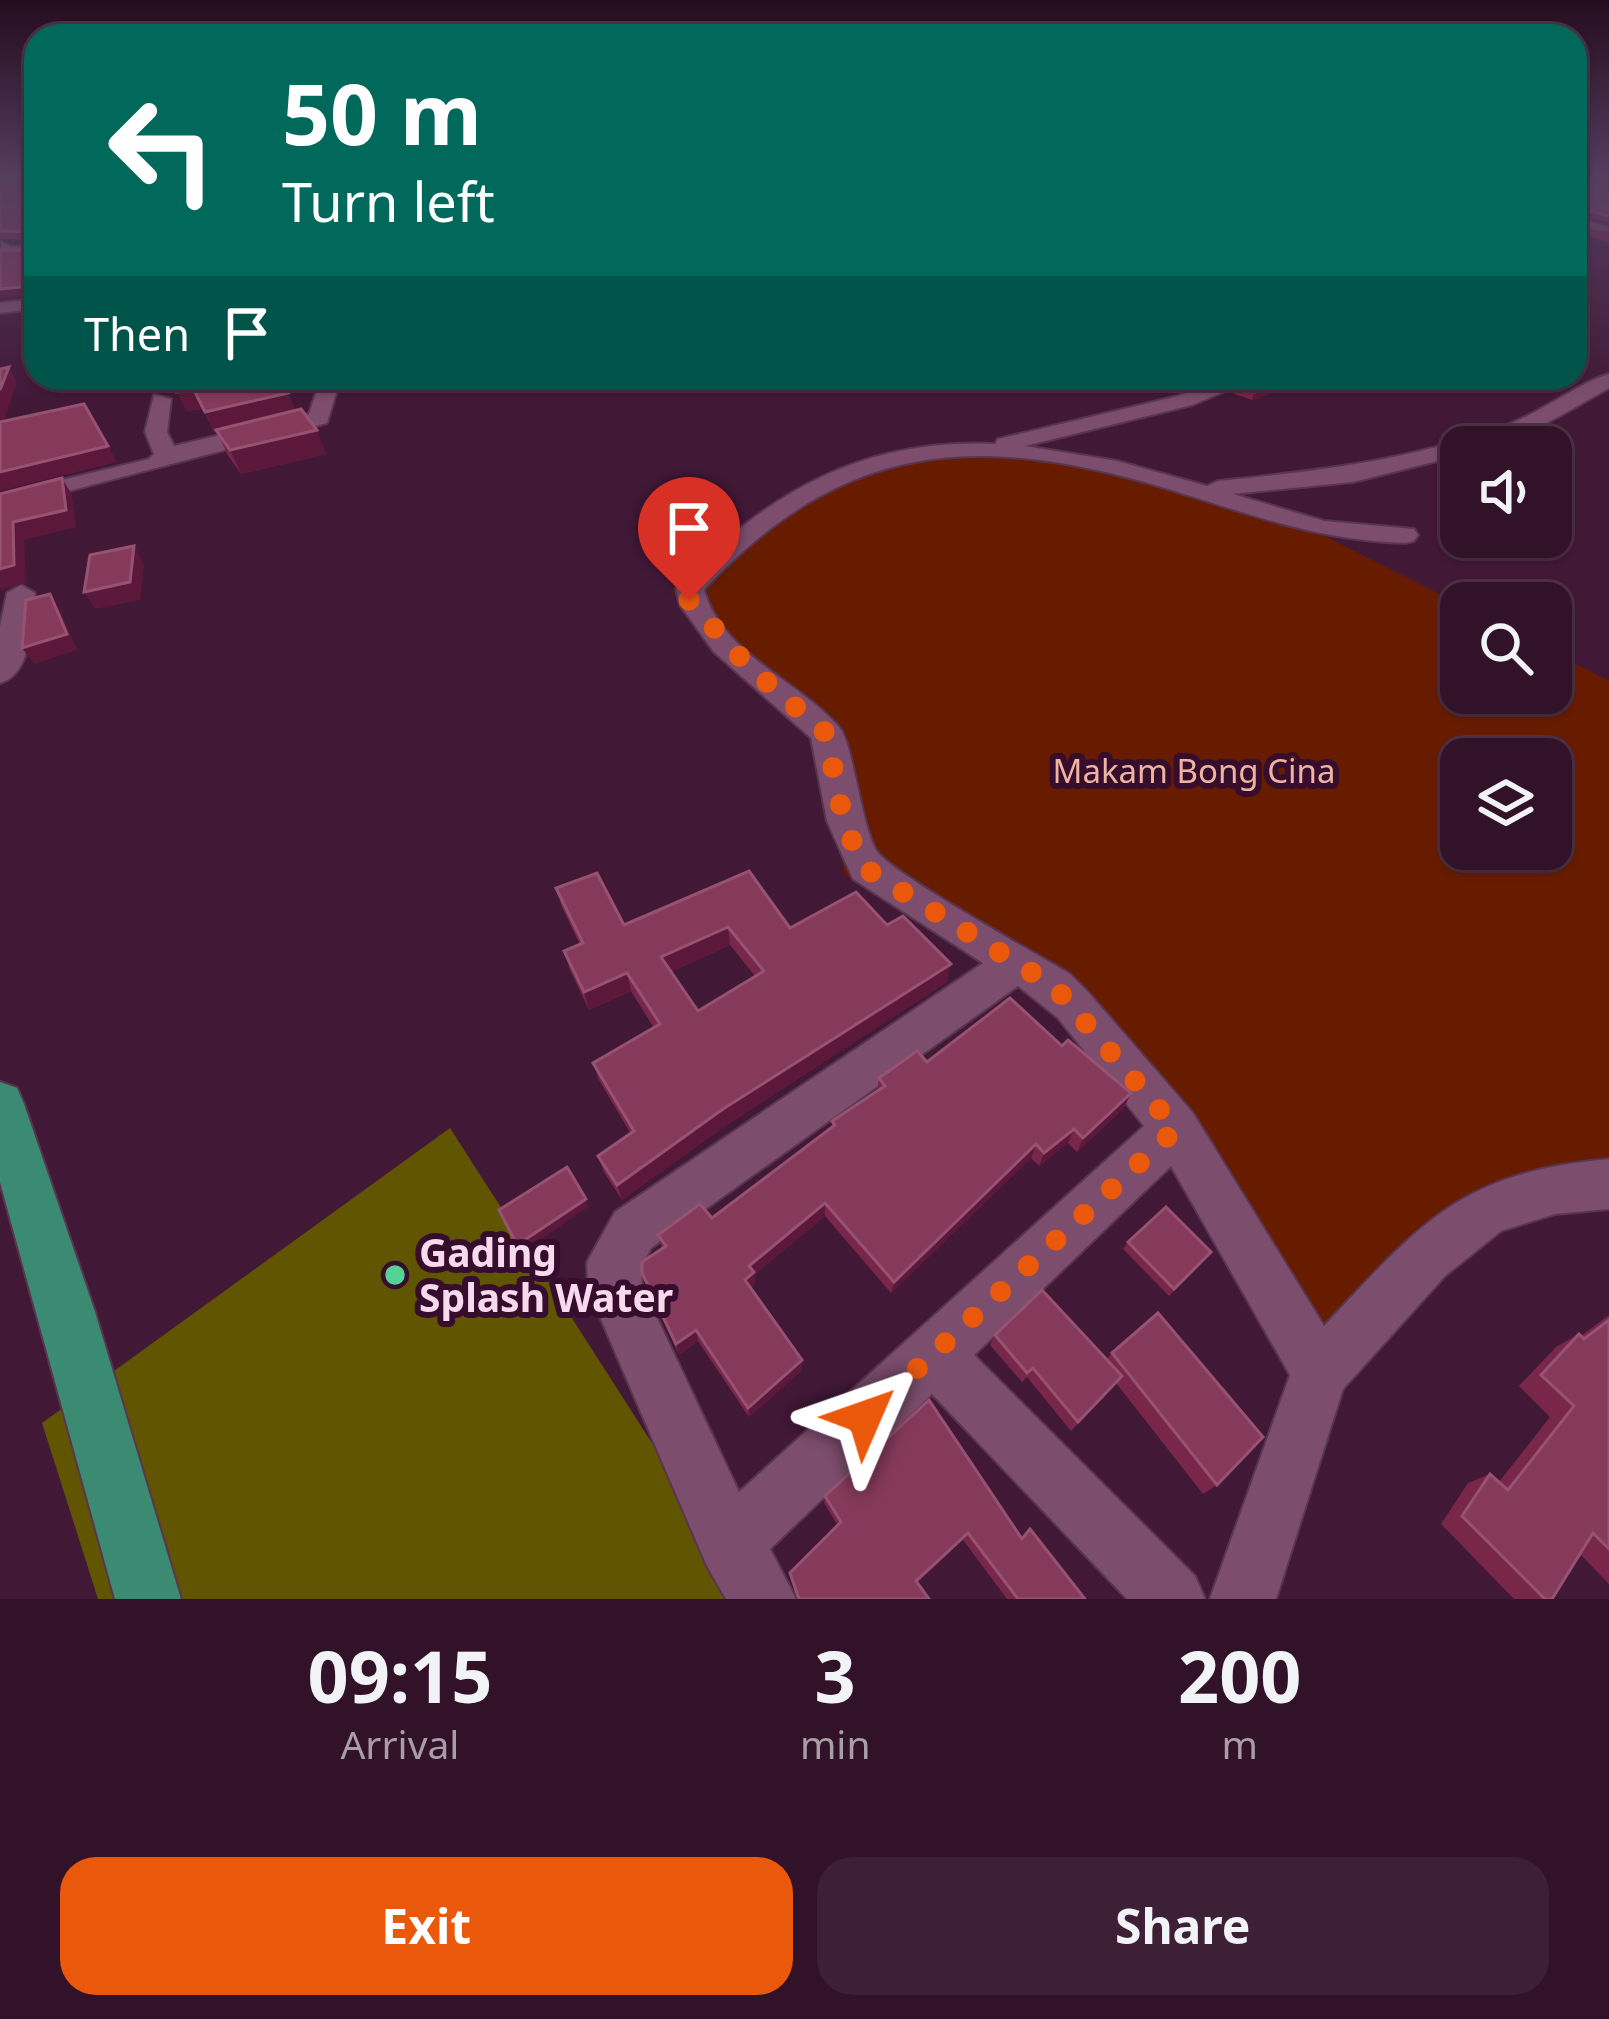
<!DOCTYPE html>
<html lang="en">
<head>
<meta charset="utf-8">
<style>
	body { margin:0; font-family:"Noto Sans",sans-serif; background:#3d2035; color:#f1f3f6; height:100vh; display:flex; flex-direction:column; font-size:45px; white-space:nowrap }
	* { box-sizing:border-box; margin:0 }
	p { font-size:39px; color:#a89ea8 }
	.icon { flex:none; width:66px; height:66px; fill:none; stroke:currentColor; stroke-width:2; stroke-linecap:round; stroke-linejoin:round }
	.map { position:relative; height:1599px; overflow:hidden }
	.details { display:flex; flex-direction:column; background:#321229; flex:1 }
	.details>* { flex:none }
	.hud { position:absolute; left:24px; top:24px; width:1563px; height:366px; border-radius:36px; box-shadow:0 3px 9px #0004,0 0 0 3px #4d3246; background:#00695c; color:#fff; overflow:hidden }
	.controls { position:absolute; left:1440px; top:426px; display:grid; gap:24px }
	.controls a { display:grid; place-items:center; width:132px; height:132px; border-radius:24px; background:#321229; box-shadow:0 3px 9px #0004,0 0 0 3px #4d3246; font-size:60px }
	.pin { position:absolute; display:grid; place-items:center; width:102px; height:102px; color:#fff; margin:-123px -51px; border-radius:50% 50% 50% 0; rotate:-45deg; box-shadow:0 0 12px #0007 }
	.pin .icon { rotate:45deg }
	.me { position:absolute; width:132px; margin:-66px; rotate:47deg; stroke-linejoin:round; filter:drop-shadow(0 0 9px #0008) }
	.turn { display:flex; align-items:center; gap:42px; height:252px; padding:0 60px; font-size:54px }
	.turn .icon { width:156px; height:156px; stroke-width:2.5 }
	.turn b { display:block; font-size:84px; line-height:102px }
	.then { display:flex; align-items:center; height:114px; padding:0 60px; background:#0003; gap:24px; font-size:45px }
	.eta { display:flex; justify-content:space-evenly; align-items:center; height:204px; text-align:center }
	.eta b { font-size:72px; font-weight:700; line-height:84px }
	.action { display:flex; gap:24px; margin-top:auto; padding:24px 60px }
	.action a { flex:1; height:138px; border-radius:36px; background:#ea580c; color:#fff; font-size:48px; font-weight:700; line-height:138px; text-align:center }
	.action a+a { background:#3d2035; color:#f1f3f6 }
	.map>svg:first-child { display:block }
	.green { fill:#671c00; fill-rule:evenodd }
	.water { fill:#615501 }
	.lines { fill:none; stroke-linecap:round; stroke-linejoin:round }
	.minor-casing { stroke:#593550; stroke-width:4 }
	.major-casing { stroke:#593550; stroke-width:4 }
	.minor { fill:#7c4d6d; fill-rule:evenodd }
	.major { fill:#3b8b72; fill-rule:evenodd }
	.wall { fill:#782649; fill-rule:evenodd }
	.shaded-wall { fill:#5c183b }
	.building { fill:#85395b; stroke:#975272; stroke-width:3; fill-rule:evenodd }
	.route { stroke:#ea580c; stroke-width:21; stroke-dasharray:0 37.8 }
	.poi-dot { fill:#54d396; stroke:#370d2d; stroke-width:4.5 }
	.labels { text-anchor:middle; stroke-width:12; stroke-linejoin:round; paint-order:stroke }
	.park-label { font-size:33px; fill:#eeb4a1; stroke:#370d2d }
	.near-poi-label { font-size:39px; font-weight:bold; fill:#f7daed; stroke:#370d2d; text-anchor:start }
</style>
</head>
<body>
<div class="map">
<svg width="1609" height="1599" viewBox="0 0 1609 1599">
	<rect width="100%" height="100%" fill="#421837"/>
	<path class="green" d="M 908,452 L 1099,458 L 1303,525 L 1461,605 L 1461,693 L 1551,693 L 1551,651 L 1609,681 L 1609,1197 L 1479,1237 L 1326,1397 L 1170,1132 L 1051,999 L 845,875 L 819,737 L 741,667 L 671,591 L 797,488 ZM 1461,759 L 1551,759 L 1551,849 L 1461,849 Z"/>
	<polygon class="water" points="450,1128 752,1599 98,1599 42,1423"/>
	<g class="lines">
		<g class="minor-casing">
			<g id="minor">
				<polygon points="1575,218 1609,227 1609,236 1575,227"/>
				<polygon points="0,241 11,247 36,244 36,254 3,255"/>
				<polygon points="36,299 36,309 0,313 0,303"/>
				<path d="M 1609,374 L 1609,388 C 1562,414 1516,447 1461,447 L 1461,455 L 1353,482 L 1233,494 L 1324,521 L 1414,529 L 1418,535 L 1414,541 L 1405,543 C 1313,540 1251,514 1165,488 C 977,432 843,440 704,590 C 723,655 798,680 839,727 C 853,742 860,821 876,850 C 886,870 1040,956 1070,974 L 1088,992 L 1193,1113 L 1324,1326 C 1421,1223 1460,1172 1609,1159 L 1609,1209 L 1555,1214 L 1501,1231 L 1445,1276 L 1343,1389 L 1276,1599 L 1210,1599 L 1290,1375 L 1171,1166 L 974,1355 L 1195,1576 L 1205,1599 L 1127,1599 L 932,1394 L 770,1549 L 796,1599 L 726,1599 L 707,1566 L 588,1289 L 587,1262 L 615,1212 L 983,963 L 853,879 L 827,821 L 811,738 L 714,652 L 680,605 L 676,589 L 680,583 C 769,491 865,438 995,444 L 998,439 L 1178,396 L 1228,378 L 1257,378 L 1192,405 L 1025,446 L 1117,461 L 1207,486 L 1218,481 C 1318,471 1414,460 1509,424 C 1544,411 1574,385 1609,374 ZM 1018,986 L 1058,1018 L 1144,1126 L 739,1492 L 642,1286 L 641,1267 L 651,1248 Z"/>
				<polygon points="321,378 340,380 327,423 0,509 0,495 149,459 154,454 145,432 154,395 171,399 167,432 174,446 309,414"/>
				<path d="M 21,585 L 35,593 C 30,622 33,674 0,683 L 0,626 L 7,593 Z"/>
			</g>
		</g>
		<g class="major-casing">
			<g id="major">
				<polygon points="21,177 36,177 36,182 0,190 0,182"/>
				<polygon points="0,1082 17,1088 24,1104 95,1312 181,1599 115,1599 0,1182"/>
			</g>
		</g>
		<use href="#minor" class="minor"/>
		<use href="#major" class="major"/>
	</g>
	<g class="wall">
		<polygon points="28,177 36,240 0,239 0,186"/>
		<polygon points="1575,177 1609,177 1609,223 1577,214"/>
		<polygon points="1590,229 1609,232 1609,243 1587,235"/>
		<polygon points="180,378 288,393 295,411 326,454 241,474 227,454 217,431 214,432 203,409 186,411"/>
		<polygon points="1173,378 1215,378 1196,385"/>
		<polygon points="1253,378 1314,378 1252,400 1232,393 1235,386"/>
		<path d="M 556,888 L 624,925 L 790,928 L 887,925 L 947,982 L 725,1126 L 622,1200 L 604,1172 L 598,1156 L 631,1134 L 599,1080 L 593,1063 L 654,1028 L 631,991 L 589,1010 L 570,970 L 564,951 L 580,945 L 562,907 ZM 730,945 L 755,976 L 698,1011 L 671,972 Z"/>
		<polygon points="927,1062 1124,1108 1077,1152 1068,1143 1039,1166 1031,1158 891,1293 825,1216 754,1275 755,1284 751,1288 802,1370 749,1417 698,1341 679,1355 642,1273 662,1248 658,1235 712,1218 832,1128 832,1121 877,1091 879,1078"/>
		<polygon points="1128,1242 1205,1259 1169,1296 1123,1249"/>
		<polygon points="1609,1315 1609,1584 1580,1554 1552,1599 1514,1599 1441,1524 1468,1483 1490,1474 1499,1482 1550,1417 1519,1386 1556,1347 1579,1334 1581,1336"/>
		<polygon points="995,1335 1107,1359 1112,1353 1217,1485 1203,1494 1116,1383 1071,1431 1027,1377 1022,1382 990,1345"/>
		<polygon points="825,1496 1021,1538 1085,1599 1007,1599 963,1540 917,1583 929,1599 797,1599 790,1573 838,1526 824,1503"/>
	</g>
	<g class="shaded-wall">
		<polygon points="31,286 35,295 0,298 0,289"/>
		<polygon points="9,367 17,382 0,432 0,390"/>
		<polygon points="1198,378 1215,378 1196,385"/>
		<polygon points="1295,378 1314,378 1252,400 1255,392"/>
		<polygon points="194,390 203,409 186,411 177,392"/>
		<polygon points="288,393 296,413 214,432 205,412"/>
		<polygon points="317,430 326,454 241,474 230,450"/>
		<polygon points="108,446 117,462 0,491 0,472"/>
		<polygon points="62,478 72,495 76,527 24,540 26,583 0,590 0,569 13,522"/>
		<polygon points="134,546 144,564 140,600 95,609 84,592"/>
		<polygon points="50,594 60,610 77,650 34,664 22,648"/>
		<polygon points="728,927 730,945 664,975 661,957"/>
		<polygon points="951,964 947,982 725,1126 622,1200 617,1185 723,1109"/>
		<polygon points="627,973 631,991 589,1010 584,992"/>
		<polygon points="1131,1093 1124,1108 1077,1152 1083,1138"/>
		<polygon points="1074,1129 1068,1143 1039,1166 1044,1153"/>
		<polygon points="1036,1144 1031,1158 891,1293 894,1282"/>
		<polygon points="586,1199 588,1207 522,1252 517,1245"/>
		<polygon points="825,1203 825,1216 754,1275 755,1284 746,1292 745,1280 749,1266"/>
		<polygon points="696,1330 698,1341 679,1355 676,1344"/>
		<polygon points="802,1360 802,1370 749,1417 748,1408"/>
		<polygon points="968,1533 963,1540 912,1587 916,1581"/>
	</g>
	<g class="building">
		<polygon points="28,177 36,177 36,243 35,232 0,231 0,186"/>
		<polygon points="1575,177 1609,177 1609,216 1579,208 1575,217"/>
		<polygon points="36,246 36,292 31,286 0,289 0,250 32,250"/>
		<polygon points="9,367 0,390 0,369"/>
		<polygon points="180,378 276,378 288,393 205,412 194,390 177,392"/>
		<polygon points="1253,378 1295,378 1255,392 1235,386"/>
		<polygon points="84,404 108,446 0,472 0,422"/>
		<polygon points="301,409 317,430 230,450 216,430"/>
		<polygon points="62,478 66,510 13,522 14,565 0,569 0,494"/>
		<polygon points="134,546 130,582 84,592 90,555"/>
		<polygon points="50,594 67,634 22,648 26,600"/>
		<path d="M 749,871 L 790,928 L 856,892 L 887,925 L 903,916 L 951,964 L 723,1109 L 617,1185 L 598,1156 L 634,1131 L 593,1063 L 660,1024 L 627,973 L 584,992 L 564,951 L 583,943 L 556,888 L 597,873 L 624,925 ZM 728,927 L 764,971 L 698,1011 L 661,957 Z"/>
		<polygon points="1010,998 1062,1046 1068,1040 1131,1093 1083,1138 1074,1129 1044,1153 1036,1144 894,1282 825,1203 749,1266 754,1272 745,1280 802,1360 748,1408 696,1330 676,1344 642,1273 642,1262 666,1246 658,1235 700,1204 712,1218 835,1125 832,1121 885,1086 879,1078 917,1051 927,1062"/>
		<polygon points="567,1167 586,1199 517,1245 499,1210"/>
		<polygon points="1166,1207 1211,1252 1174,1289 1128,1242"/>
		<polygon points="1042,1290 1122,1376 1078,1422 1033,1368 1027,1373 995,1335"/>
		<polygon points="1158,1313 1263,1437 1217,1485 1112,1353"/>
		<polygon points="1609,1320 1609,1549 1593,1533 1552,1599 1545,1599 1462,1516 1490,1474 1508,1490 1574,1406 1541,1375 1579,1334 1584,1339"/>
		<polygon points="929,1400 1022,1539 1030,1529 1085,1599 1018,1599 968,1533 916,1581 929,1599 799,1599 790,1573 841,1522 825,1496"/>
	</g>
	<linearGradient id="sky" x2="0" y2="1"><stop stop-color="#240d1e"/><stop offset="0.44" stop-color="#543d5e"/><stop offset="1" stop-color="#543d5e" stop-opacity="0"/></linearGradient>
	<rect width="1609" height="401" fill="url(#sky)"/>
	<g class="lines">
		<polyline class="route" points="689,600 749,667 827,734 838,797 855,850 866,869 1055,987 1176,1129 865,1417"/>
	</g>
	<circle class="poi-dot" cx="395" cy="1275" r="12"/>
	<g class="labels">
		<g class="park-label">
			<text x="1194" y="783">Makam Bong Cina</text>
		</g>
		<g class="near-poi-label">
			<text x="419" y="1267">Gading<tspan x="419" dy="45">Splash Water</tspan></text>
		</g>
	</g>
</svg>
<div class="controls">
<a><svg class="icon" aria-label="sound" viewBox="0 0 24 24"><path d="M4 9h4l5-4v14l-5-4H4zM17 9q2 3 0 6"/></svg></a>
<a><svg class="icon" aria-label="search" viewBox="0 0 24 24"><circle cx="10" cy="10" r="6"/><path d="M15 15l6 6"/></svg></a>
<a><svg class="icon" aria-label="layers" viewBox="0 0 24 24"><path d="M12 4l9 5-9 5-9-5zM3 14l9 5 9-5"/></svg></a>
</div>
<div class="pin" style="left:689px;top:600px;background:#d93025"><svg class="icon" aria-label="arrive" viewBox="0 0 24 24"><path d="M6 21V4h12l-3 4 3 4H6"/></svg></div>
<svg class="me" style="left:865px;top:1417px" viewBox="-20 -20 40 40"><path d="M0-17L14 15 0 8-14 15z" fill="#ea580c" stroke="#fff" stroke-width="4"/></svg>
<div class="hud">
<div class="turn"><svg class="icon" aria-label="left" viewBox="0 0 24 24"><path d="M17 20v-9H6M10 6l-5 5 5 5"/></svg><div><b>50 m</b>Turn left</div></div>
<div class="then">Then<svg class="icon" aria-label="arrive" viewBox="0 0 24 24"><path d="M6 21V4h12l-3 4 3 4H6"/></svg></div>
</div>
</div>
<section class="details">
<div class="eta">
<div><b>09:15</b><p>Arrival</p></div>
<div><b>3</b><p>min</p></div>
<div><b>200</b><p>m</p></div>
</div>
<div class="action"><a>Exit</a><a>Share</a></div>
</section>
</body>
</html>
